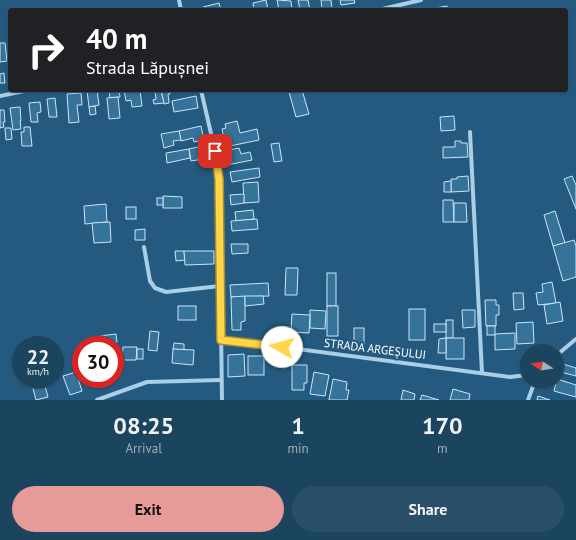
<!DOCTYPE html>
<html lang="en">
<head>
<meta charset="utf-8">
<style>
	body { margin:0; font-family:"PT Sans",sans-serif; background:#284e68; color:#f1f3f6; height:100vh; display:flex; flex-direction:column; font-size:15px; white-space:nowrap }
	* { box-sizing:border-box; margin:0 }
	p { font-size:13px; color:#a0b0bd }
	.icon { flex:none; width:22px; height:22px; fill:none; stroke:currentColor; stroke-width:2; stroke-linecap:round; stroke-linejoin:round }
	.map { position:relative; height:400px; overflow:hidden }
	.details { display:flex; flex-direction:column; background:#1b445f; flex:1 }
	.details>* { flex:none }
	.banner { position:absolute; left:8px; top:8px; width:560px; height:84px; border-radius:4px; box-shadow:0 1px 3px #0004,0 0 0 1px #395c74; background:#202124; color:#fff; overflow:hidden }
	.needle { width:26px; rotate:282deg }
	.tools { position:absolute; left:520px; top:344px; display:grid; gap:8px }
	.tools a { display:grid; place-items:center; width:44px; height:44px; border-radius:50%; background:#1b445f; box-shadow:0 1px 3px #0004,0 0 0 1px #395c74; font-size:20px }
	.speed { position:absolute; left:12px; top:336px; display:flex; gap:8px; font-size:20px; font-weight:700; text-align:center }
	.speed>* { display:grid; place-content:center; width:52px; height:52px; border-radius:50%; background:#1b445f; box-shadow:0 1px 3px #0004,0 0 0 1px #395c74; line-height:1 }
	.speed small { font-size:10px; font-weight:400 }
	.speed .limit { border:6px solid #d22; background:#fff; color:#111 }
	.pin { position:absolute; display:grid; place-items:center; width:34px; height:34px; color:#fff; margin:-17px; border-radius:8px; box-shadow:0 2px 6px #0006 }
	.me { position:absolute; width:44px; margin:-22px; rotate:277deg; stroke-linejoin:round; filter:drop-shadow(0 0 3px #0008) }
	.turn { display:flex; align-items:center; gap:14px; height:84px; padding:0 12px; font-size:18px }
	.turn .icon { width:52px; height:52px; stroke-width:2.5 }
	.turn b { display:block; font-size:28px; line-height:34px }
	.eta { display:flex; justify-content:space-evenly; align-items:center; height:68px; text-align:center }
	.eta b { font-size:24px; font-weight:700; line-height:28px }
	.action { display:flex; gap:8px; margin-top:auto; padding:8px 12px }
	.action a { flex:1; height:46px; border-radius:24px; background:#e69b98; color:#111; font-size:16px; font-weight:700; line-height:46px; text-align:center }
	.action a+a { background:#284e68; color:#f1f3f6 }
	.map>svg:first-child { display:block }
	.building { fill:#35739b; stroke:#cde5f5 }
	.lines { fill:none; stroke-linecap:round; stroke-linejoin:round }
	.street { stroke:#aacee6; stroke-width:4 }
	.route-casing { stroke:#a68a30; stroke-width:10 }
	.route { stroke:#ffd54a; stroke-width:7 }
	.labels { text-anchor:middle; stroke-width:4; stroke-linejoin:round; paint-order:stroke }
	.street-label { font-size:12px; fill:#fff; stroke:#245a7f }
</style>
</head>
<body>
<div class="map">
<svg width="576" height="400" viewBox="0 0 576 400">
	<rect width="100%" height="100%" fill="#245a7f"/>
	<g class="building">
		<polygon points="266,0 268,10 254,10 253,3"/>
		<polygon points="277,0 291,1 292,10 279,10"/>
		<polygon points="298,0 308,0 310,10 300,10"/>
		<polygon points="321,0 331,0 332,9 322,10"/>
		<polygon points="340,0 354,0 355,3 341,5"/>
		<polygon points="219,3 221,10 204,10 203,7"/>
		<polygon points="447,6 448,10 435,10 435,8"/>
		<polygon points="0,43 5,43 7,61 0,62"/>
		<polygon points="4,73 5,83 0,83 0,74"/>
		<polygon points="87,90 97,90 99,105 89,107"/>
		<polygon points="109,90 119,90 120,97 110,98"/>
		<polygon points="124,90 140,90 142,106 132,107 131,100 126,101"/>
		<polygon points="161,90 169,90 170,94 168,94 169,103 164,104"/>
		<polygon points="297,90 302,90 309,114 296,117 289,92"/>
		<polygon points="161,91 164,103 154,104 153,100 156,99 155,92"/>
		<polygon points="81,93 82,105 77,105 79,122 69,123 67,94"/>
		<polygon points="196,96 198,108 174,112 172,101"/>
		<polygon points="118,97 120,118 109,119 107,98"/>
		<polygon points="55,98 57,117 49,117 47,99"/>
		<polygon points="40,102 41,112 37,113 38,122 31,122 29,103"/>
		<polygon points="95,106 96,114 90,115 89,107"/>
		<polygon points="20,107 21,121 20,121 21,129 13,130 10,108"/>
		<polygon points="0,110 4,110 5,122 3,122 4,127 0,128"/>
		<polygon points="454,116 455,130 441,131 440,117"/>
		<polygon points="237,121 240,133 257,129 259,140 230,146 230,142 225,143 222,129 226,128 225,124"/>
		<polygon points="201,126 204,140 194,142 193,138 181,141 179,131"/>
		<polygon points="24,127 30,127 32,146 22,146 21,132 24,132"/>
		<polygon points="5,128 11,128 12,139 6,140"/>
		<polygon points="179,131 181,140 173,141 174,145 164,148 161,134"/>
		<polygon points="455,141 461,141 461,143 467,143 468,157 443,158 443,147 455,147"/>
		<polygon points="279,143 282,161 274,162 271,144"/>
		<polygon points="207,145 209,158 191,161 189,149"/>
		<polygon points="239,148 241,154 250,152 252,160 227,165 224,151"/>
		<polygon points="189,149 190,158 167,163 166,153"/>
		<polygon points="259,168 260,177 232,182 230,172"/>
		<polygon points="468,176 469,191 451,192 451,179 457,179 457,177"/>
		<polygon points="572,176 576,185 576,209 564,179"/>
		<polygon points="451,181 451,192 444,192 444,182"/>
		<polygon points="258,182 259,202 244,203 243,183"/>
		<polygon points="244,194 244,203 231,205 230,195"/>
		<polygon points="163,196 182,197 182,208 163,208"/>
		<rect x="157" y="198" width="6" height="7"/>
		<polygon points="443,200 453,200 454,222 443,222"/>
		<polygon points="454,203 466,203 467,222 454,222"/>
		<polygon points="106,204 107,222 85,224 84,206"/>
		<rect x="126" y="207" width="10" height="12"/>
		<polygon points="253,210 254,219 236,221 235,212"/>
		<polygon points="555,211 565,243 553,246 544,215"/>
		<polygon points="257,219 258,229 232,231 231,221"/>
		<polygon points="110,222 111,242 94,243 92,223"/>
		<polygon points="145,229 145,240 135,240 135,230"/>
		<polygon points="574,240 576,246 576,277 563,281 553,246"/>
		<polygon points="231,244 248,244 248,253 232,254"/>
		<polygon points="175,251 184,251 185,260 176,261"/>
		<polygon points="184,251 214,251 214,264 185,265"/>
		<polygon points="286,268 298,268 297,295 285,295"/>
		<rect x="327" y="273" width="9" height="33"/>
		<polygon points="552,282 556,303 538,305 536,293 543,292 542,284"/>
		<polygon points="268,283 269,296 231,297 230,285"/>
		<polygon points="513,293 523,293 524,309 514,310"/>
		<polygon points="245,296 245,321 241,322 241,330 232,330 231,297"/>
		<polygon points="245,296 263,296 264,304 245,306"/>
		<polygon points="485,300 496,300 496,305 499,305 499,315 496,315 496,326 486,326"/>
		<polygon points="560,302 563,321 547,324 544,305"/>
		<rect x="178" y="306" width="18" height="14"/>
		<rect x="327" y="306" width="11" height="30"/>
		<rect x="409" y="309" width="16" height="31"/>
		<polygon points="310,310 326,311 325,329 310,328"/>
		<polygon points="462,310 475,310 475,327 463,328"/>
		<polygon points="292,314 310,315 309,333 291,332"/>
		<rect x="446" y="320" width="7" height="18"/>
		<polygon points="533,322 534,343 517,344 516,323"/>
		<rect x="434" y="324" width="12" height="8"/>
		<rect x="487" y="326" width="8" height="9"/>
		<rect x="354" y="328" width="10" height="18"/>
		<polygon points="150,331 159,332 157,351 148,350"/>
		<polygon points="515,333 515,349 495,350 495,334"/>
		<polygon points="116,334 117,342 100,345 99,336"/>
		<rect x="446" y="338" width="18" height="21"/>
		<polygon points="446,338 446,353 438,353 439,339"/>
		<polygon points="174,343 184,344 184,350 173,349"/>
		<polygon points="123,347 137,347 136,360 122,360"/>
		<rect x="137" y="349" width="6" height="10"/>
		<polygon points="173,349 194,350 193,365 172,363"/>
		<polygon points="115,350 119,365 115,366"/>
		<polygon points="244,354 245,376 228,377 228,355"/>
		<rect x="248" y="356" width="16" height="19"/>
		<polygon points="563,364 576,368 576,376 561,372"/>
		<polygon points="292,365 307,365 307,383 304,383 304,390 292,390"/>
		<polygon points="76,372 82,391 70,395 63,376"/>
		<polygon points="314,372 329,375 325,396 310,394"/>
		<polygon points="38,379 43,379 48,397 36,400 31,381"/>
		<polygon points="83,379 100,379 101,380 86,386"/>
		<polygon points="333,379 347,382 346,390 349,390 347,400 329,400"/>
		<polygon points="557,379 576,385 576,397 554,391"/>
		<polygon points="453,389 470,394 469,400 450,400"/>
		<polygon points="403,390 415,394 414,400 401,400"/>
		<polygon points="422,395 439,400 420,400"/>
		<polygon points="538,396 550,400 537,400"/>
	</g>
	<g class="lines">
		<g class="street">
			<polyline points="179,0 181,10"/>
			<polyline points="378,10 421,0"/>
			<polyline points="201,90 215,151 219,179 222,400"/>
			<polyline points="0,96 29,90"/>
			<polyline points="470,132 482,373"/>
			<polyline points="144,247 150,281 155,288 166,292 220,286"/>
			<polyline points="221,339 510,377 527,375"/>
			<polyline points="557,355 576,339"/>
			<polyline points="97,400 147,382 221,380"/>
			<polyline points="528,400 535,381"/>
		</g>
	</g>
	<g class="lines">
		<g class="route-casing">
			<polyline id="route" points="215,151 219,179 221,340 282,347"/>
		</g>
		<use href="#route" class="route"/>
	</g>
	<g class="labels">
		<g class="street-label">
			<text transform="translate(375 349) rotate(7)" y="4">STRADA ARGEȘULUI</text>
		</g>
	</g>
</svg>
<div class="tools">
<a><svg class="needle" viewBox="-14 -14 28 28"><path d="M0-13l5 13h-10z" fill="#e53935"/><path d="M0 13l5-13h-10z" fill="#a0b0bd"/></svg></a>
</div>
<div class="speed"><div>22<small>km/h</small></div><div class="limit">30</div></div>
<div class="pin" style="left:215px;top:151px;background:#d93025"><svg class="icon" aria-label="arrive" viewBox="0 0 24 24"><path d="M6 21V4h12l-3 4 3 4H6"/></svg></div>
<svg class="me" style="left:282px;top:347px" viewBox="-20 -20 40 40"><circle r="19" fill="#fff"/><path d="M0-13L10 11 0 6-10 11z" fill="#ffd54a"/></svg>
<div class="banner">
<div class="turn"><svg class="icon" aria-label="right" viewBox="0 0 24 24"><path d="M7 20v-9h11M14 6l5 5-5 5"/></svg><div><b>40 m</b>Strada Lăpușnei</div></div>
</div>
</div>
<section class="details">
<div class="eta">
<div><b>08:25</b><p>Arrival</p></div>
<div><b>1</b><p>min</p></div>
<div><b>170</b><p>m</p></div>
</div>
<div class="action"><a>Exit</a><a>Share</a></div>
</section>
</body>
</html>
